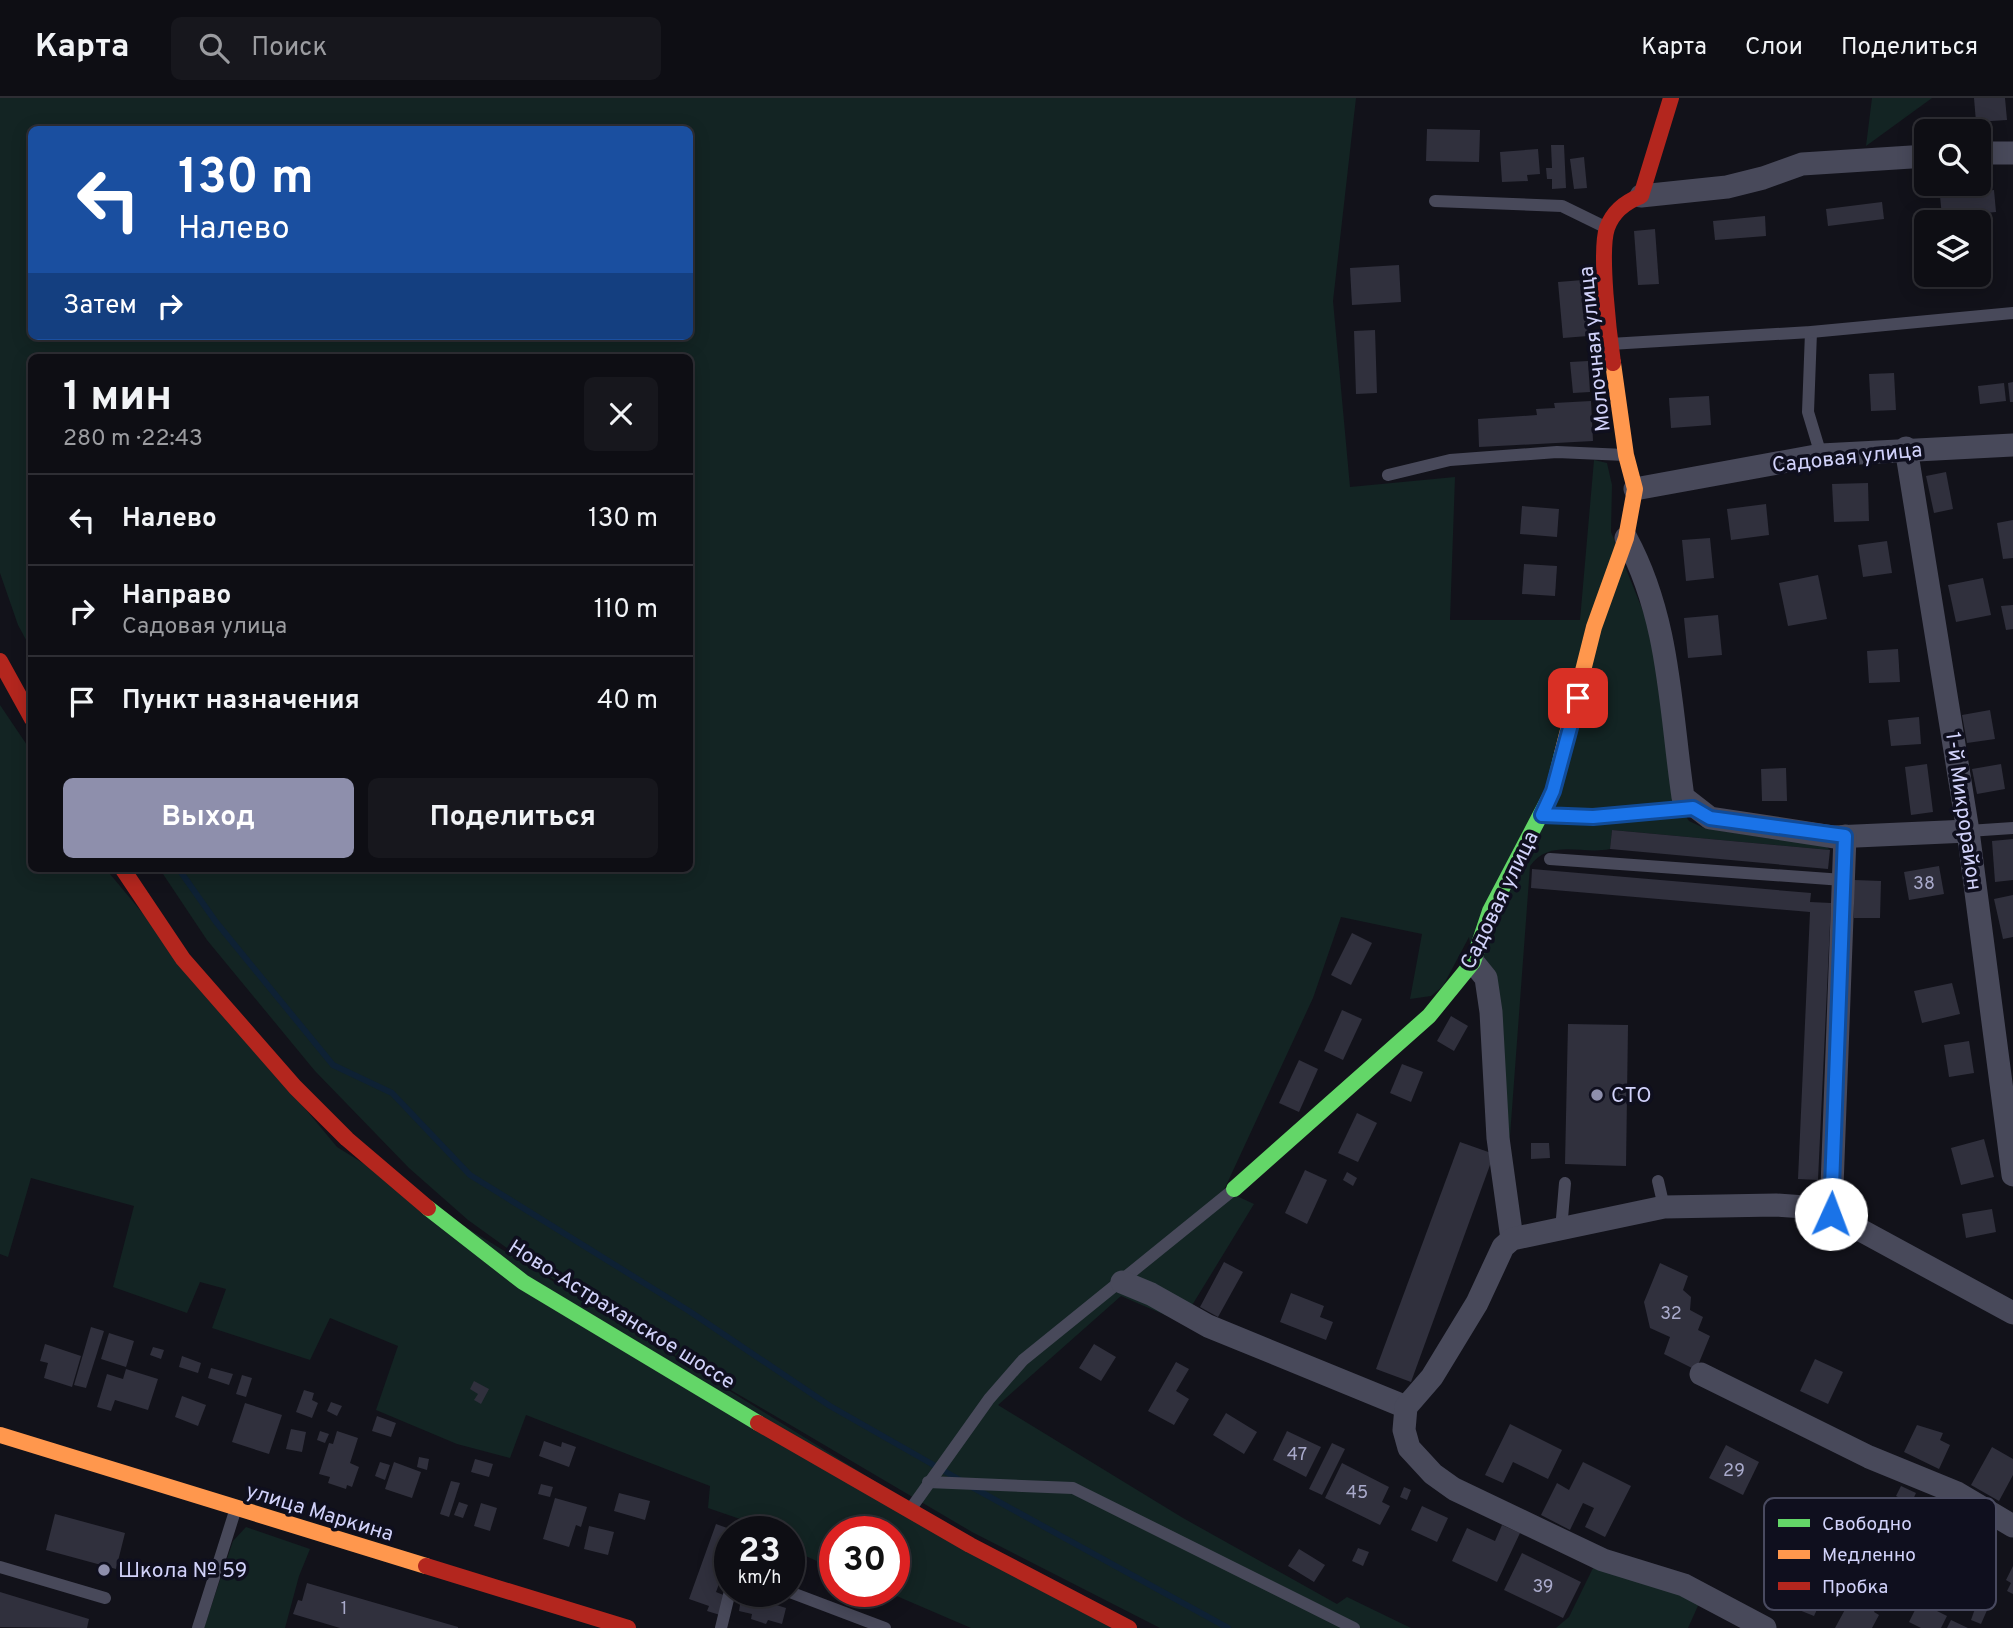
<!DOCTYPE html>
<html lang="ru">
<head>
<meta charset="utf-8">
<style>
	body { margin:0; font-family:Overpass,sans-serif; background:#17171d; color:#f1f3f6; height:100vh; display:flex; flex-direction:column; font-size:26px; white-space:nowrap }
	* { box-sizing:border-box; margin:0 }
	p { font-size:23px; color:#9b9ca0 }
	.icon { flex:none; width:38px; height:38px; fill:none; stroke:currentColor; stroke-width:2; stroke-linecap:round; stroke-linejoin:round }
	.map { position:relative; flex:1; overflow:hidden }
	.panel { position:absolute; left:28px; top:256px; width:665px; height:518px; display:flex; flex-direction:column; background:#0e0e14; border-radius:10px; box-shadow:0 4px 18px #0003,0 0 0 2px #2e2e34 }
	.panel>* { flex:none }
	.banner { position:absolute; left:28px; top:28px; width:665px; height:214px; border-radius:10px; box-shadow:0 4px 18px #0003,0 0 0 2px #2e2e34; background:#1a4fa0; color:#fff; overflow:hidden }
	.fabs { position:absolute; left:1914px; top:21px; display:grid; gap:14px }
	.fabs a { display:grid; place-items:center; width:77px; height:77px; border-radius:10px; background:#0e0e14; box-shadow:0 4px 18px #0003,0 0 0 2px #2e2e34; font-size:35px }
	.speed { position:absolute; left:714px; top:1418px; display:flex; gap:14px; font-size:35px; font-weight:700; text-align:center }
	.speed>* { display:grid; place-content:center; width:91px; height:91px; border-radius:50%; background:#0e0e14; box-shadow:0 4px 18px #0003,0 0 0 2px #2e2e34; line-height:1 }
	.speed small { font-size:18px; font-weight:400 }
	.speed .limit { border:10px solid #d22; background:#fff; color:#111 }
	.pin { position:absolute; display:grid; place-items:center; width:60px; height:60px; color:#fff; margin:-30px; border-radius:14px; box-shadow:0 4px 10px #0006 }
	.me { position:absolute; width:77px; margin:-38px; rotate:2deg; stroke-linejoin:round; filter:drop-shadow(0 0 5px #0008) }
	.turn { display:flex; align-items:center; gap:24px; height:147px; padding:0 35px; font-size:32px }
	.turn .icon { width:91px; height:91px; stroke-width:2.5 }
	.turn b { display:block; font-size:49px; line-height:60px }
	.then { display:flex; align-items:center; height:66px; padding:0 35px; background:#0003; gap:14px; font-size:26px }
	.round { display:grid; place-items:center; flex:none; width:74px; height:74px; border-radius:10px; background:#17171d }
	.overview { display:flex; align-items:center; justify-content:space-between; height:119px; padding:0 35px }
	h1 { font-size:42px; font-weight:700; line-height:52px }
	.action { display:flex; gap:14px; margin-top:auto; padding:14px 35px }
	.action a { flex:1; height:80px; border-radius:10px; background:#8e8fac; color:#fff; font-size:28px; font-weight:700; line-height:80px; text-align:center }
	.action a+a { background:#17171d; color:#f1f3f6 }
	ul { padding:0; list-style:none }
	li { display:flex; align-items:center; gap:21px; height:91px; padding:0 35px; border-top:2px solid #2e2e34 }
	li div { flex:1 }
	li b { display:block; font-size:26px }
	li em { font-style:normal }
	header { display:flex; align-items:center; gap:42px; box-sizing:border-box; height:98px; padding:0 35px; background:#0e0e14; border-bottom:2px solid #2e2e34 }
	header strong { font-size:33px }
	nav { display:flex; gap:38px; margin-inline-start:auto; font-size:24px }
	.search { width:490px; height:63px; background:#17171d; display:flex; align-items:center; gap:18px; box-sizing:border-box; padding:0 24px; border-radius:10px; color:#9b9ca0; font-size:26px }
	.map>svg:first-child { display:block }
	.green { fill:#132423; fill-rule:evenodd }
	.lines { fill:none; stroke-linecap:round; stroke-linejoin:round }
	.stream { stroke:#0e2134; stroke-width:6 }
	.building { fill:#30303d }
	.lane { stroke:#48495a; stroke-width:12 }
	.street { stroke:#48495a; stroke-width:23 }
	.fast { stroke:#63d668; stroke-width:16 }
	.slow { stroke:#ff974d; stroke-width:16 }
	.jam { stroke:#b3261e; stroke-width:16 }
	.route-casing { stroke:#114b97; stroke-width:18 }
	.route { stroke:#1a73e8; stroke-width:12 }
	.poi-dot { fill:#8e8fac; stroke:#0f0f1e; stroke-width:2.5 }
	.labels { text-anchor:middle; stroke-width:7; stroke-linejoin:round; paint-order:stroke }
	.number-label { font-size:18px; fill:#a9aacb }
	.street-label { font-size:21px; fill:#d1d2fa; stroke:#0f0f1e }
	.poi-label { font-size:21px; fill:#d1d2fa; stroke:#0f0f1e; text-anchor:start }
	.key { fill:#0f0f1e; stroke:#494a60; stroke-width:2 }
	.key-label { font-size:19px; fill:#d1d2fa }
</style>
</head>
<body>
<header>
<strong>Карта</strong>
<div class="search"><svg class="icon" aria-label="search" viewBox="0 0 24 24"><circle cx="10" cy="10" r="6"/><path d="M15 15l6 6"/></svg>Поиск</div>
<nav><a>Карта</a><a>Слои</a><a>Поделиться</a></nav>
</header>
<div class="map">
<svg width="2013" height="1530" viewBox="0 0 2013 1530">
	<rect width="100%" height="100%" fill="#12121a"/>
	<g class="green">
		<path d="M 0,0 L 1356,0 L 1333,203 L 1350,389 L 1455,379 L 1450,522 L 1580,522 L 1594,362 L 1607,365 L 1612,387 L 1611,434 L 1654,540 L 1674,699 L 1689,723 L 1704,730 L 1772,741 L 1821,743 L 1830,752 L 1612,732 L 1610,751 C 1582,757 1550,740 1530,768 L 1508,1065 L 1469,839 L 1443,888 L 1431,898 L 1410,901 L 1422,836 L 1341,819 L 1313,900 L 1224,1092 L 1254,1106 L 1191,1209 L 1179,1223 L 1121,1198 L 998,1307 L 1183,1420 L 1337,1506 L 1347,1499 L 1411,1530 L 1160,1530 L 972,1434 L 724,1288 L 529,1166 L 468,1122 L 409,1070 L 315,973 L 207,842 L 159,770 L 690,770 L 690,259 L 32,259 L 31,551 L 18,527 L 0,475 ZM 32,32 L 690,32 L 690,238 L 32,238 Z"/>
		<polygon points="1872,0 1932,0 1866,48"/>
		<polygon points="0,607 31,653 32,770 105,770 337,1049 1111,1530 971,1530 885,1493 894,1493 894,1433 835,1433 835,1471 792,1452 795,1441 789,1438 789,1433 775,1433 708,1410 710,1388 526,1317 510,1360 457,1346 376,1312 398,1248 330,1220 310,1262 212,1230 226,1191 200,1184 187,1215 113,1189 134,1108 31,1080 8,1159 0,1156"/>
		<polygon points="246,1429 310,1451 299,1478 285,1530 204,1530 233,1443"/>
		<polygon points="1593,1470 1701,1501 1688,1530 1556,1530 1569,1519"/>
	</g>
	<g class="lines">
		<g class="stream">
			<polyline points="178,770 216,824 333,967 392,995 470,1077 689,1213 830,1308 960,1382"/>
			<polyline points="972,1389 1228,1530"/>
		</g>
	</g>
	<g class="building">
		<polygon points="1974,0 2005,0 2007,22 1976,24"/>
		<polygon points="1427,31 1480,32 1479,64 1426,63"/>
		<polygon points="1551,47 1564,47 1566,90 1552,91 1552,81 1547,81 1546,70 1552,70"/>
		<polygon points="1538,51 1540,76 1527,77 1528,83 1502,84 1500,54"/>
		<polygon points="1584,59 1587,90 1574,91 1570,61"/>
		<polygon points="1994,92 1996,114 1942,119 1940,98"/>
		<polygon points="1882,104 1884,121 1828,128 1826,111"/>
		<polygon points="1765,118 1766,138 1715,142 1713,123"/>
		<polygon points="1655,131 1659,186 1638,187 1634,133"/>
		<polygon points="1399,167 1401,204 1352,207 1350,170"/>
		<polygon points="1583,182 1588,238 1563,240 1558,184"/>
		<polygon points="1375,232 1377,295 1356,296 1354,233"/>
		<polygon points="1588,263 1590,294 1573,295 1570,264"/>
		<polygon points="1894,275 1896,312 1871,313 1869,276"/>
		<polygon points="2013,284 2013,304 2010,304 2008,285"/>
		<polygon points="2004,285 2006,303 1980,306 1978,288"/>
		<polygon points="1709,298 1711,327 1671,330 1669,300"/>
		<polygon points="1591,303 1593,343 1479,349 1478,321 1537,317 1536,311 1555,310 1554,305"/>
		<polygon points="1946,374 1953,411 1934,415 1926,378"/>
		<polygon points="1868,385 1869,423 1834,424 1832,386"/>
		<polygon points="1766,406 1769,437 1731,442 1727,411"/>
		<polygon points="1522,408 1559,411 1557,439 1520,436"/>
		<polygon points="2013,422 2013,460 2003,461 1997,425"/>
		<polygon points="1710,440 1714,480 1686,483 1682,442"/>
		<polygon points="1887,443 1892,475 1863,479 1858,447"/>
		<polygon points="1524,466 1557,468 1555,498 1522,496"/>
		<polygon points="1818,477 1827,521 1788,528 1779,485"/>
		<polygon points="1983,480 1991,517 1956,524 1948,487"/>
		<polygon points="2013,507 2013,531 2006,532 2001,508"/>
		<polygon points="1718,517 1722,557 1688,560 1684,520"/>
		<polygon points="1898,551 1900,584 1869,585 1867,553"/>
		<polygon points="1990,612 1995,641 1967,645 1962,617"/>
		<polygon points="1919,619 1921,646 1891,648 1888,622"/>
		<polygon points="1927,666 1933,714 1911,717 1905,669"/>
		<polygon points="2001,666 2005,691 1977,696 1972,671"/>
		<polygon points="1786,670 1787,703 1762,703 1761,671"/>
		<polygon points="1612,732 1830,752 1828,771 1610,751"/>
		<polygon points="2013,741 2013,782 1995,784 1992,743"/>
		<polygon points="1939,768 1944,796 1909,802 1904,774"/>
		<polygon points="1532,771 1811,795 1810,804 1831,805 1818,1082 1798,1081 1810,814 1531,790"/>
		<polygon points="1854,782 1881,783 1880,820 1854,820"/>
		<polygon points="2013,797 2013,839 2003,841 1994,801"/>
		<polygon points="1352,835 1372,845 1351,887 1331,877"/>
		<polygon points="1952,885 1960,916 1922,925 1914,893"/>
		<polygon points="1342,912 1362,921 1343,962 1324,953"/>
		<polygon points="1451,918 1468,928 1454,953 1437,943"/>
		<polygon points="1568,926 1628,927 1626,1068 1565,1066"/>
		<polygon points="1969,943 1974,975 1949,979 1944,947"/>
		<polygon points="1299,962 1318,971 1299,1014 1279,1005"/>
		<polygon points="1402,966 1423,974 1411,1004 1390,995"/>
		<polygon points="1357,1015 1377,1025 1358,1064 1338,1055"/>
		<polygon points="1984,1041 1994,1079 1961,1087 1951,1050"/>
		<polygon points="1460,1044 1494,1056 1411,1284 1376,1271"/>
		<polygon points="1531,1045 1549,1045 1550,1060 1531,1061"/>
		<polygon points="1305,1072 1327,1082 1307,1126 1285,1115"/>
		<polygon points="1347,1074 1357,1080 1353,1088 1343,1082"/>
		<polygon points="1992,1111 1996,1134 1966,1140 1962,1116"/>
		<polygon points="1224,1164 1243,1174 1218,1219 1200,1209"/>
		<polygon points="1660,1165 1688,1178 1683,1192 1691,1199 1690,1212 1703,1219 1698,1232 1710,1238 1696,1272 1664,1256 1670,1239 1650,1230 1644,1204"/>
		<polygon points="1291,1195 1324,1208 1320,1219 1333,1224 1326,1242 1280,1224"/>
		<polygon points="91,1229 104,1233 86,1290 74,1287"/>
		<polygon points="109,1235 134,1243 126,1269 101,1261"/>
		<polygon points="45,1246 81,1258 72,1289 44,1280 48,1265 40,1263"/>
		<polygon points="1094,1246 1116,1259 1101,1283 1079,1270"/>
		<polygon points="153,1249 164,1252 161,1261 150,1257"/>
		<polygon points="182,1258 201,1265 198,1275 179,1269"/>
		<polygon points="1815,1261 1843,1274 1828,1306 1800,1293"/>
		<polygon points="1176,1264 1189,1271 1176,1293 1189,1301 1174,1327 1148,1313"/>
		<polygon points="211,1270 233,1276 229,1287 208,1280"/>
		<polygon points="126,1271 158,1281 148,1312 115,1302 111,1313 97,1309 107,1276 123,1281"/>
		<polygon points="242,1277 252,1280 246,1299 236,1296"/>
		<polygon points="474,1283 489,1291 481,1306 474,1302 478,1296 470,1291"/>
		<polygon points="304,1292 314,1295 312,1302 318,1305 312,1320 296,1314"/>
		<polygon points="182,1298 206,1307 198,1328 175,1319"/>
		<polygon points="331,1304 342,1308 337,1318 327,1313"/>
		<polygon points="245,1305 282,1317 269,1356 232,1344"/>
		<polygon points="1226,1315 1257,1334 1244,1356 1213,1337"/>
		<polygon points="377,1318 396,1325 391,1339 372,1333"/>
		<polygon points="1510,1326 1562,1352 1548,1381 1513,1364 1503,1385 1485,1377"/>
		<polygon points="1917,1327 1943,1335 1940,1342 1950,1347 1939,1371 1904,1354"/>
		<polygon points="291,1331 306,1334 302,1354 286,1351"/>
		<polygon points="320,1333 329,1336 325,1345 317,1342"/>
		<polygon points="337,1333 358,1340 350,1365 359,1369 352,1389 347,1387 346,1391 328,1385 330,1379 319,1376 329,1345 333,1346"/>
		<polygon points="1287,1333 1321,1349 1306,1379 1273,1362"/>
		<polygon points="544,1343 561,1349 562,1344 576,1349 569,1369 539,1358"/>
		<polygon points="1332,1345 1345,1351 1322,1397 1309,1391"/>
		<polygon points="1726,1347 1759,1364 1743,1397 1709,1380"/>
		<polygon points="1992,1349 2013,1361 2013,1377 1999,1403 1971,1387"/>
		<polygon points="419,1359 429,1361 427,1372 417,1369"/>
		<polygon points="475,1361 493,1366 489,1379 471,1374"/>
		<polygon points="380,1364 390,1367 385,1382 375,1378"/>
		<polygon points="394,1364 421,1374 412,1400 385,1391"/>
		<polygon points="1583,1364 1631,1388 1605,1439 1585,1429 1594,1410 1583,1405 1570,1432 1541,1417 1557,1385 1569,1392"/>
		<polygon points="1342,1365 1389,1389 1382,1404 1390,1408 1380,1427 1325,1400"/>
		<polygon points="451,1383 460,1385 449,1419 440,1416"/>
		<polygon points="541,1386 553,1389 550,1399 538,1396"/>
		<polygon points="1901,1388 1916,1395 1911,1406 1896,1398"/>
		<polygon points="1404,1389 1411,1392 1407,1402 1400,1399"/>
		<polygon points="619,1395 650,1403 645,1422 614,1413"/>
		<polygon points="555,1400 587,1409 581,1429 576,1427 569,1449 543,1441"/>
		<polygon points="459,1404 468,1407 463,1420 454,1417"/>
		<polygon points="481,1405 497,1410 490,1433 474,1428"/>
		<polygon points="1422,1408 1448,1420 1437,1444 1411,1432"/>
		<polygon points="55,1416 125,1435 116,1471 46,1452"/>
		<polygon points="716,1426 730,1431 730,1456 716,1494 726,1498 720,1517 707,1513 709,1508 689,1501"/>
		<polygon points="1502,1427 1520,1435 1497,1484 1452,1463 1467,1430 1495,1443"/>
		<polygon points="589,1428 614,1434 608,1457 584,1451"/>
		<polygon points="1358,1450 1369,1454 1363,1468 1352,1463"/>
		<polygon points="1299,1451 1325,1467 1314,1484 1288,1468"/>
		<polygon points="1522,1455 1581,1484 1563,1520 1504,1492"/>
		<polygon points="2013,1468 2013,1496 2007,1493 2011,1485 2006,1482"/>
		<polygon points="1805,1476 1819,1483 1809,1502 1819,1507 1814,1518 1789,1508"/>
		<polygon points="307,1485 458,1529 458,1530 340,1530 293,1516 298,1502 302,1503"/>
		<polygon points="0,1494 89,1521 87,1530 0,1529"/>
		<polygon points="1860,1495 1879,1504 1874,1514 1879,1517 1872,1530 1835,1530 1848,1506 1854,1508"/>
		<polygon points="754,1500 786,1510 782,1526 768,1522 766,1526 751,1521 752,1516 739,1513 741,1501"/>
		<polygon points="1919,1504 1947,1518 1941,1530 1921,1530 1909,1524"/>
		<polygon points="1977,1505 1988,1510 1981,1526 1971,1522"/>
		<polygon points="1951,1522 1968,1530 1947,1530"/>
	</g>
	<g class="lines">
		<g class="lane">
			<polyline points="1435,103 1562,108 1607,130"/>
			<polyline points="1811,234 1808,314 1821,357"/>
			<polyline points="1610,246 1811,234 2013,215"/>
			<polyline points="1388,377 1450,362 1557,354 1625,357"/>
			<polyline points="1542,717 1593,719 1693,710"/>
			<polyline points="1968,733 2013,730"/>
			<polyline points="1550,761 1843,782"/>
			<polyline points="1658,1083 1664,1109"/>
			<polyline points="1561,1132 1565,1085"/>
			<polyline points="928,1384 1073,1390 1354,1530"/>
			<polyline points="912,1409 989,1301 1023,1262 1233,1092"/>
			<polyline points="0,1469 105,1500"/>
			<polyline points="787,1493 885,1530"/>
			<polyline points="198,1530 236,1410"/>
			<polyline points="721,1530 730,1493"/>
		</g>
		<g class="street">
			<polyline points="1979,55 2013,55"/>
			<polyline points="1641,98 1727,89 1763,80 1802,66 1927,58"/>
			<polyline points="1906,350 1968,733 2013,1077"/>
			<polyline points="1635,391 1821,357 2013,347"/>
			<path d="M 1626,440 C 1670,521 1670,610 1683,699 L 1710,720 L 1834,739 L 1968,733"/>
			<polyline points="1473,864 1486,880 1491,914 1498,1040 1512,1141"/>
			<polyline points="1831,1116 1845,738"/>
			<polyline points="1122,1184 1151,1196 1208,1228 1406,1309"/>
			<polyline points="1701,1276 1869,1359 1957,1395 2013,1428"/>
			<polyline points="1765,1530 1684,1487 1603,1462 1454,1391 1433,1376 1409,1350 1404,1332 1406,1309 1432,1279 1477,1205 1503,1149 1512,1141 1664,1109 1776,1107 1805,1109 1831,1116 2013,1215"/>
		</g>
		<g class="fast">
			<polyline points="1234,1091 1429,918 1473,864 1490,813 1553,693 1562,656"/>
			<polyline points="428,1110 523,1184 758,1325"/>
		</g>
		<g class="slow">
			<polyline points="1562,656 1594,529 1626,440 1635,391 1626,357 1613,265"/>
			<polyline points="0,1337 426,1468"/>
		</g>
		<g class="jam">
			<path d="M 1613,265 C 1609,237 1599,154 1607,130 C 1613,113 1625,104 1641,98 L 1671,0"/>
			<polyline points="0,563 32,621"/>
			<polyline points="122,770 183,861 295,989 347,1041 428,1110"/>
			<polyline points="758,1325 970,1447 1129,1530"/>
			<polyline points="426,1468 628,1530"/>
		</g>
	</g>
	<g class="lines">
		<g class="route-casing">
			<polyline id="route" points="1578,600 1553,693 1542,717 1593,719 1693,710 1710,720 1845,738 1831,1116"/>
		</g>
		<use href="#route" class="route"/>
	</g>
	<g class="poi-dot">
		<circle cx="1597" cy="997" r="7"/>
		<circle cx="104" cy="1472" r="7"/>
	</g>
	<g class="labels">
		<g class="number-label">
			<text x="1924" y="791">38</text>
			<text x="1671" y="1221">32</text>
			<text x="1297" y="1362">47</text>
			<text x="1734" y="1378">29</text>
			<text x="1357" y="1400">45</text>
			<text x="1543" y="1494">39</text>
			<text x="344" y="1516">1</text>
		</g>
		<g class="street-label">
			<text transform="translate(1594 251) rotate(-96)" y="7">Молочная улица</text>
			<text transform="translate(1847 359) rotate(-6)" y="7">Садовая улица</text>
			<text transform="translate(1964 713) rotate(82)" y="7">1-й Микрорайон</text>
			<text transform="translate(1499 802) rotate(-64)" y="7">Садовая улица</text>
			<text transform="translate(622 1216) rotate(32)" y="7">Ново-Астраханское шоссе</text>
			<text transform="translate(320 1414) rotate(17)" y="7">улица Маркина</text>
		</g>
		<g class="poi-label">
			<text x="1611" y="1004">СТО</text>
			<text x="118" y="1479">Школа № 59</text>
		</g>
	</g>
	<rect x="1764" y="1400" width="232" height="112" rx="10" class="key"/>
	<rect x="1778" y="1421" width="32" height="8" fill="#63d668"/>
	<rect x="1778" y="1452" width="32" height="9" fill="#ff974d"/>
	<rect x="1778" y="1484" width="32" height="8" fill="#b3261e"/>
	<g class="key-label">
		<text x="1822" y="1432">Свободно</text>
		<text x="1822" y="1463">Медленно</text>
		<text x="1822" y="1495">Пробка</text>
	</g>
</svg>
<div class="fabs">
<a><svg class="icon" aria-label="search" viewBox="0 0 24 24"><circle cx="10" cy="10" r="6"/><path d="M15 15l6 6"/></svg></a>
<a><svg class="icon" aria-label="layers" viewBox="0 0 24 24"><path d="M12 4l9 5-9 5-9-5zM3 14l9 5 9-5"/></svg></a>
</div>
<div class="speed"><div>23<small>km/h</small></div><div class="limit">30</div></div>
<div class="pin" style="left:1578px;top:600px;background:#d93025"><svg class="icon" aria-label="arrive" viewBox="0 0 24 24"><path d="M6 21V4h12l-3 4 3 4H6"/></svg></div>
<svg class="me" style="left:1831px;top:1116px" viewBox="-20 -20 40 40"><circle r="19" fill="#fff"/><path d="M0-13L10 11 0 6-10 11z" fill="#1a73e8"/></svg>
<div class="banner">
<div class="turn"><svg class="icon" aria-label="left" viewBox="0 0 24 24"><path d="M17 20v-9H6M10 6l-5 5 5 5"/></svg><div><b>130 m</b>Налево</div></div>
<div class="then">Затем<svg class="icon" aria-label="right" viewBox="0 0 24 24"><path d="M7 20v-9h11M14 6l5 5-5 5"/></svg></div>
</div>
<section class="panel">
<div class="overview"><div><h1>1 мин</h1><p>280 m · 22:43</p></div><a class="round"><svg class="icon" aria-label="close" viewBox="0 0 24 24"><path d="M6 6l12 12M18 6L6 18"/></svg></a></div>
<ul>
<li><svg class="icon" aria-label="left" viewBox="0 0 24 24"><path d="M17 20v-9H6M10 6l-5 5 5 5"/></svg><div><b>Налево</b></div><em>130 m</em></li>
<li><svg class="icon" aria-label="right" viewBox="0 0 24 24"><path d="M7 20v-9h11M14 6l5 5-5 5"/></svg><div><b>Направо</b><p>Садовая улица</p></div><em>110 m</em></li>
<li><svg class="icon" aria-label="arrive" viewBox="0 0 24 24"><path d="M6 21V4h12l-3 4 3 4H6"/></svg><div><b>Пункт назначения</b></div><em>40 m</em></li>
</ul>
<div class="action"><a>Выход</a><a>Поделиться</a></div>
</section>
</div>
</body>
</html>
